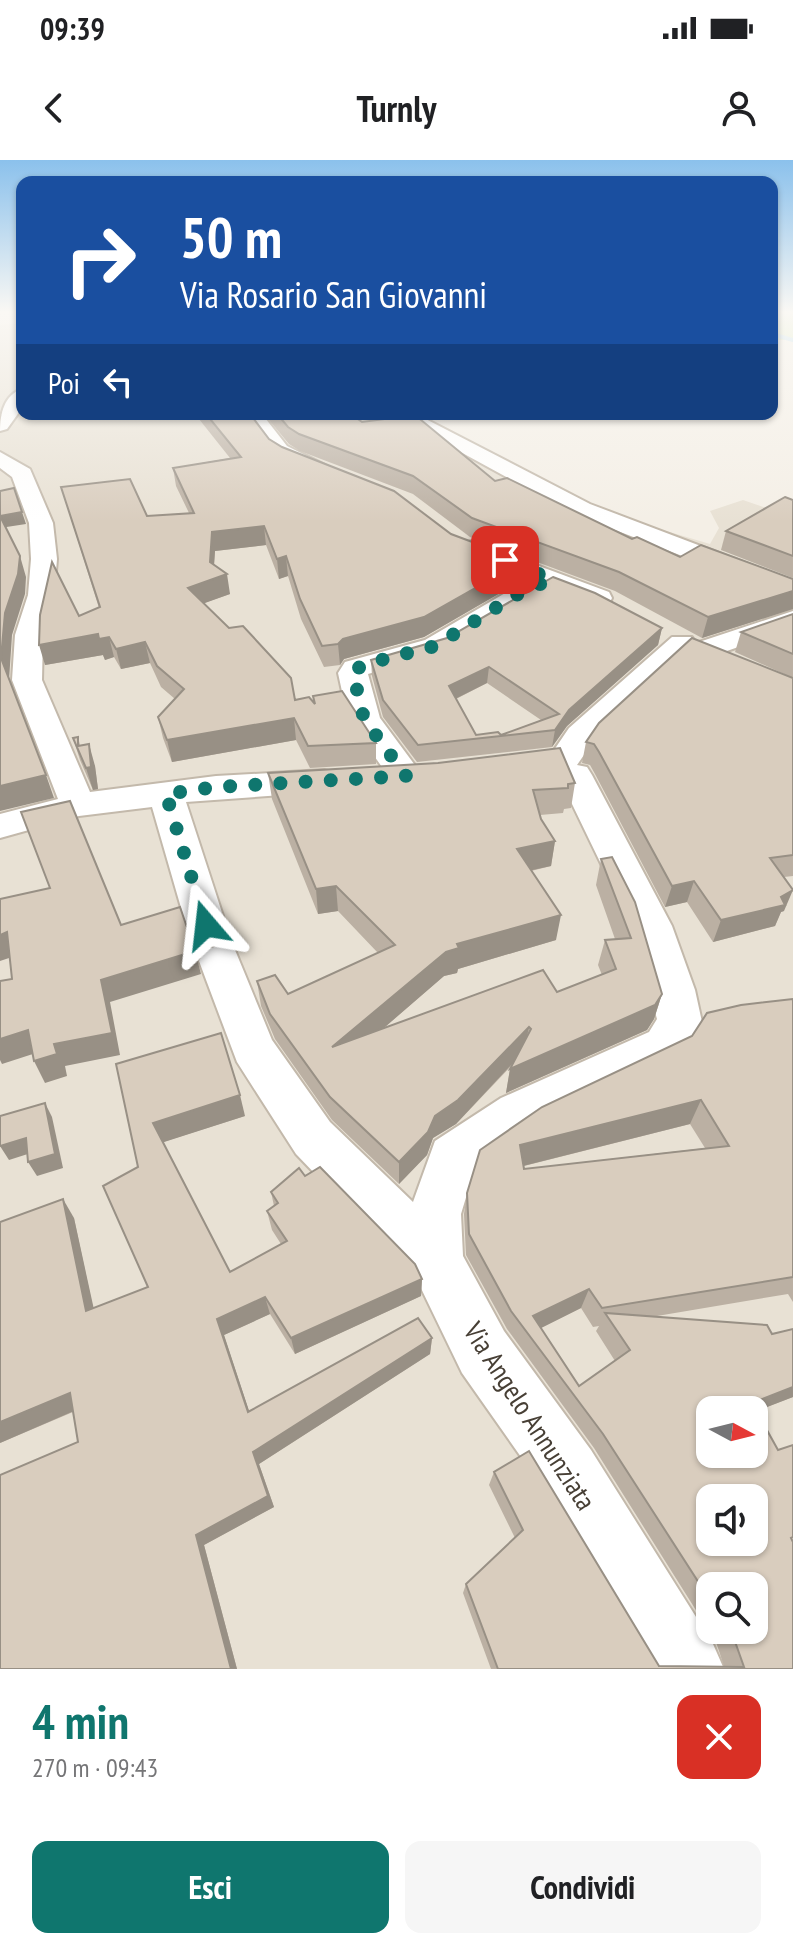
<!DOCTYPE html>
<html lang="it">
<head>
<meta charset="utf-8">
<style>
	body { margin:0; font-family:"PT Sans Narrow",sans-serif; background:#f6f6f6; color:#202124; height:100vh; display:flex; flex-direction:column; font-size:30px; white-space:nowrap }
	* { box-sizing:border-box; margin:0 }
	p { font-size:26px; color:#757577 }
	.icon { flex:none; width:44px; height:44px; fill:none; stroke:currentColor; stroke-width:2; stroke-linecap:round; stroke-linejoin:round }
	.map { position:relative; height:1509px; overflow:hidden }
	.details { display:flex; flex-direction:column; background:#fff; flex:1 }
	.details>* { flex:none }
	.banner { position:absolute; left:16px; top:16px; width:762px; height:244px; border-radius:16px; box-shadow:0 2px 6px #0004; background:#1a4fa0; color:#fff; overflow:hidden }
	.needle { width:52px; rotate:97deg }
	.fabs { position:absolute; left:696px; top:1236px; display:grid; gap:16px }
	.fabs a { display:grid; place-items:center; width:72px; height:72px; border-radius:16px; background:#fff; box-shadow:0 2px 6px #0004; font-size:40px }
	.pin { position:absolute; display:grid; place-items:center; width:68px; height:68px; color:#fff; margin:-34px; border-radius:16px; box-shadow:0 4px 12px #0006 }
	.me { position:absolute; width:88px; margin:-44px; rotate:343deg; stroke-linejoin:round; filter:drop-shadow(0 0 6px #0008) }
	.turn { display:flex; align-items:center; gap:28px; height:168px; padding:0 32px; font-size:36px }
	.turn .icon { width:104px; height:104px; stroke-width:2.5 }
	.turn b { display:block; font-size:56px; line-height:68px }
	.then { display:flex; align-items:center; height:76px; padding:0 32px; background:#0003; gap:16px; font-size:30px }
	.round { display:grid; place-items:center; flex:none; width:84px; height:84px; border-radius:16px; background:#f6f6f6 }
	.head { display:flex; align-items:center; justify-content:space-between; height:136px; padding:0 32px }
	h1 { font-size:48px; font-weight:700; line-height:60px; color:#0f766e }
	.action { display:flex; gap:16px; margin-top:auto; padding:16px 32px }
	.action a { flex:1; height:92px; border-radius:16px; background:#0f766e; color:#fff; font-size:32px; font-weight:700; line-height:92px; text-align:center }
	.action a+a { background:#f6f6f6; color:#202124 }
	.status { display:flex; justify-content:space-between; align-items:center; height:56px; padding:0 40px; background:#fff; direction:ltr }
	.status svg { height:22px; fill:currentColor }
	header { display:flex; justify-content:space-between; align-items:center; height:104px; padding:0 32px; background:#fff; font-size:36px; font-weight:700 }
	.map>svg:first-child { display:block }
	.residential { fill:#e8e1d4; fill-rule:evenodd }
	.green { fill:#d1eaad }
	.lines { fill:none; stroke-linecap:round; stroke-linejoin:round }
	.stream { stroke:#9fd5f3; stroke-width:4 }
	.minor-casing { stroke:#c3b9ab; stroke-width:4 }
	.minor { fill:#fff; fill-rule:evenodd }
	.wall { fill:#bbb0a3; fill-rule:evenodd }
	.shaded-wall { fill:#989085 }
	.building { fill:#d9cdbe; stroke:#989085; stroke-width:2; fill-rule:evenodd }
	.route { stroke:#0f766e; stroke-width:14; stroke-dasharray:0 25.2 }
	.labels { text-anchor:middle; stroke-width:6; stroke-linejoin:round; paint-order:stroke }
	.near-street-label { font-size:28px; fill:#473f35; stroke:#fff }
</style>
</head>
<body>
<div class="status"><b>09:39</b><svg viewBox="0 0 49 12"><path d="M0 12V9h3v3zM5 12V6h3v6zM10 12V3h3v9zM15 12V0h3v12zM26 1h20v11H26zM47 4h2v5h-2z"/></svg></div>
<header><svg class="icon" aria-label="back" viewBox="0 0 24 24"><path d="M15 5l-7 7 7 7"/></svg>Turnly<svg class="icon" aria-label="person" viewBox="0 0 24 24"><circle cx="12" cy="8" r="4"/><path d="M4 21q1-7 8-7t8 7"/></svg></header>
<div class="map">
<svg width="793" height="1509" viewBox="0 0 793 1509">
	<rect width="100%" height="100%" fill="#f4efe6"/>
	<path class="residential" d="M 22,163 L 22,254 L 417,254 L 567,334 L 626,359 L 710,384 L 719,368 L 710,351 L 743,340 L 793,357 L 793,1509 L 0,1509 L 0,165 ZM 710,1250 L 754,1250 L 754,1294 L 710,1294 ZM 710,1338 L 754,1338 L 754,1382 L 710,1382 ZM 710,1426 L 754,1426 L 754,1470 L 710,1470 Z"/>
	<rect class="green" x="772" y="151" width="21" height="29"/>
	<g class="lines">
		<polyline class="stream" points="772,174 793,180"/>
		<g class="minor-casing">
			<g id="minor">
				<path d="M 22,229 L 22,248 L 7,269 L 0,271 C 0,254 4,235 22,229 Z"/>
				<path d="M 242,254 L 262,254 L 287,286 L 325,305 L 328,310 L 325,315 C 292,323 258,277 242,254 Z"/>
				<polygon points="391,254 416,254 590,344 793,421 793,439 574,354"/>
				<polygon points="0,292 30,309 53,363 57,399 54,435 43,475 42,520 90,632 216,616 324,610 336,613 341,621 336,629 324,632 186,642 226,765 220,776 206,780 192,776 186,765 152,647 79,656 0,678 0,654 58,639 12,520 15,475 28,435 31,399 29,363 12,317 0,308"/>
				<polygon points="472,381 609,432 612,438 609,444 589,444 552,429 527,440 445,492 368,514 380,558 423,616 418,624 406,627 394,624 348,559 338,513 345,502 425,480 529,419 463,393 460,388 463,383"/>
				<polygon points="793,451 793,468 704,499 690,491 593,582 577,605 587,607 592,615 672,766 695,830 702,862 681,898 535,968 474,1011 461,1054 463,1096 504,1171 591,1290 713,1484 724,1509 648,1509 547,1334 462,1213 417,1120 296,994 237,902 199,801 205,790 220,785 235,790 272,880 330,962 413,1042 435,981 501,938 649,872 657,859 631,766 558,615 562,609 523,616 511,613 506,606 511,599 554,590 569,568 672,477 692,477 696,483"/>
			</g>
		</g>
		<use href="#minor" class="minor"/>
	</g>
	<g class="wall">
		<polygon points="195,254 250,254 269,279 282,287 451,374 521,421 424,477 344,499 340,505 324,507 301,459 288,416 279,419 266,385 215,391 214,405 230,434 204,443 295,540 314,542 313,536 376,583 376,604 310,608 296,580 172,602 163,578 158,557 175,539 161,527 150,503 121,509 114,497 105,500 103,495 45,505 79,456 99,448 61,327 147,356 189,353 176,326 173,308 230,298"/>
		<polygon points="264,254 351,254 362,262 495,321 632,379 680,397 793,419 793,449 702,478 615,431 470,377 413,334 300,291 289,284"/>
		<polygon points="793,340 793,418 721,390 726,371"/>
		<polygon points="793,454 793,518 735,492 741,472"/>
		<path d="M 662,468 L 658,485 L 567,566 L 552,587 L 417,602 L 383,557 L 372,516 L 371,500 ZM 487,523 L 541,560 L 501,575 L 476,575 L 456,539 Z"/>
		<polygon points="793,518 793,716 784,717 784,751 781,752 775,766 713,782 687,742 665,747 595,614 590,605 582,603 586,582"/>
		<polygon points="78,577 80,585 95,606 98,629 93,630 80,600 73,578"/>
		<polygon points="268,613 575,623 571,648 564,649 563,653 540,655 541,659 555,681 551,706 531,711 556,780 458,809 457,813 444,816 385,867 557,832 602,815 598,805 605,780 615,779 596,725 601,699 662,834 654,859 647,870 506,933 510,909 513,904 456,964 433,978 427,995 399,1024 332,960 275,879 261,846 257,821 288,834 378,793 338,751 318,754 272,639"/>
		<path d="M 793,839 L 793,1142 L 788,1134 L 657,1156 L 772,1174 L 793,1169 L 793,1237 L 756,1251 L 791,1378 L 793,1509 L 491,1509 L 463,1433 L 466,1424 L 515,1378 L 489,1325 L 494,1312 L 659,1506 L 724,1506 L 716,1482 L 594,1288 L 507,1169 L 466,1095 L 464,1054 L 467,1033 ZM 690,964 L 705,988 L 524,1009 L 524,1006 ZM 581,1148 L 593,1167 L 599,1166 L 596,1171 L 615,1201 L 579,1226 L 541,1168 ZM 710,1426 L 754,1470 L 710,1470 Z"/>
		<polygon points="116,904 245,956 163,982 230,1112 281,1084 272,1070 267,1051 274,1046 271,1032 305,1016 422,1119 421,1136 295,1194 270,1154 224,1175 249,1251 432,1178 430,1194 259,1304 274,1347 204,1385 237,1509 0,1509 78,1282 73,1252 0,1283 74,1058 93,1148 148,1127 138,1007"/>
	</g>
	<g class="shaded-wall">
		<polygon points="22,352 26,364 0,368 0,356"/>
		<polygon points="264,366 266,385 215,391 213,419 227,414 230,434 191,448 188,428 210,402 212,372"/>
		<polygon points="20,396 26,417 25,434 12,475 9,520 1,498 5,453"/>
		<polygon points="286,396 288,416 279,419 277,399"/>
		<polygon points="523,401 521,421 424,477 344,499 340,505 338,484 343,479"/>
		<polygon points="793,431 793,449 702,478 708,457"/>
		<polygon points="662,468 658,485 567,566 552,587 555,570 569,550"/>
		<polygon points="98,474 109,477 114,497 105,500 103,495 45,505 39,485"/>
		<polygon points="145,482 150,503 121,509 116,489"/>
		<polygon points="489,507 487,523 449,542 449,526"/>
		<polygon points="294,558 296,580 172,602 167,580"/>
		<polygon points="89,584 95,606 98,629 93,630 86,608"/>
		<polygon points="46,615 54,638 0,651 0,626"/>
		<polygon points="555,681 551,706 514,714 517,689"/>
		<polygon points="694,721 687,742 665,747 672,726"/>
		<polygon points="336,726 338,751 318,754 316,729"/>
		<polygon points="793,730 784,751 781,752 775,766 713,782 721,760 781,737"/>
		<polygon points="561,755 556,780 458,809 457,813 444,816 334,911 332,887 446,792 457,784"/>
		<polygon points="7,772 18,795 0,801 0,775"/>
		<polygon points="195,791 201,814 110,842 120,895 65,906 67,916 45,923 34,901 54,884 101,820"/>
		<polygon points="662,834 654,859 647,870 506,933 510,909"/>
		<polygon points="529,867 524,891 456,964 433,978 427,995 399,1024 399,1002 435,956"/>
		<polygon points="28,870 39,892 2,904 0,900 0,879"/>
		<polygon points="240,935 245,956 161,983 153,963"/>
		<polygon points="701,940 690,964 515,1008 520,985"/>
		<polygon points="45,943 52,957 63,1008 37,1016 28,1002"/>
		<polygon points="26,978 34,992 9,1000 0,986"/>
		<polygon points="63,1039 74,1058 98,1168 86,1151"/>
		<polygon points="422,1119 421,1136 295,1194 291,1178"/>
		<polygon points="589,1129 581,1148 529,1174 533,1156"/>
		<polygon points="265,1137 270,1154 224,1175 254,1266 248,1252 217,1159"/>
		<polygon points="432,1178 430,1194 259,1304 274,1347 204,1385 237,1509 231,1509 196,1375 253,1292"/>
		<polygon points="793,1227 793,1237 754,1252 752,1243"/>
		<polygon points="70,1233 83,1247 0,1283 0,1262"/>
	</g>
	<g class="building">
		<polygon points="206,254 250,254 269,279 282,287 394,331 451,374 523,401 424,457 343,479 338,484 322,486 300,439 286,396 277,399 264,366 212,372 210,402 227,414 188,428 229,468 243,466 291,518 295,540 309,537 315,544 313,536 342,531 376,583 308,586 294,558 167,580 158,557 184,529 157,506 145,482 116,489 109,477 99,479 98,474 39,485 40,455 52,402 79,456 100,447 61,327 130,319 147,356 194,353 173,308 241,297"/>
		<polygon points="277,254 351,254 362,262 415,255 495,321 507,318 632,379 637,377 680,397 701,385 793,419 793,431 708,457 619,412 472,358 413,316 299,274 288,267"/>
		<polygon points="14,328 22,352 0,356 0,331"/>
		<polygon points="785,337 793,340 793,396 726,371"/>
		<polygon points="0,356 20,396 18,414 5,453 1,498 46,615 0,626"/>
		<path d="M 553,417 L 595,433 L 662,468 L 569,550 L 555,570 L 418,585 L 383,540 L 371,500 L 447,478 ZM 489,507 L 559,554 L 501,575 L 498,572 L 476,575 L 449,526 Z"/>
		<polygon points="793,454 793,494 741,472"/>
		<polygon points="692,478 793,518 793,695 770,698 793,730 781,737 785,745 721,760 694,721 672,726 599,592 594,584 586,582 599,563"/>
		<polygon points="78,577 78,586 89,584 91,607 86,608 73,578"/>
		<polygon points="560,588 575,623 568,624 568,628 533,630 541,659 555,681 517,689 561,755 457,784 459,788 446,792 332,887 543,810 557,832 616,809 605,780 631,778 601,699 612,697 635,742 662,834 655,845 510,909 531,869 529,867 458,940 435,956 428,972 399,1002 330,937 270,854 257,821 275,815 288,834 395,785 336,726 316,729 268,613 438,603"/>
		<polygon points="70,641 121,765 180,747 195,791 101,820 112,873 54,884 57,894 34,901 28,870 0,879 0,821 12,819 7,772 0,775 0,739 50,728 21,652"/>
		<path d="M 793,839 L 793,1117 L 602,1148 L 589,1129 L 533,1156 L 579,1226 L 630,1190 L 605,1153 L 767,1165 L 772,1174 L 793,1169 L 793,1227 L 752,1243 L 778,1290 L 793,1285 L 793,1377 L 791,1378 L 793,1382 L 793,1509 L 498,1509 L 466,1424 L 523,1370 L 494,1312 L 529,1291 L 659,1506 L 744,1507 L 733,1476 L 729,1470 L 754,1470 L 754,1426 L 710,1426 L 710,1440 L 603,1274 L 511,1151 L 469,1074 L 467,1033 L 480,990 L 542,947 L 692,876 L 707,853 L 741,845 ZM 701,940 L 729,986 L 524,1009 L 520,985 ZM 710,1250 L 754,1250 L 754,1294 L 710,1294 ZM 710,1338 L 754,1338 L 754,1382 L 710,1382 Z"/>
		<polygon points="221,873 240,935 153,963 230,1112 287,1081 267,1051 278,1043 271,1032 299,1008 305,1016 320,1007 415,1104 422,1119 291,1178 265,1137 217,1159 248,1252 418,1158 432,1178 253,1292 268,1336 196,1375 231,1509 0,1509 0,1315 78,1282 70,1233 0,1262 0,1062 63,1039 86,1151 148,1127 103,1026 138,1007 116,904"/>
		<polygon points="45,943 55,994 28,1002 26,978 0,986 0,956"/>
	</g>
	<linearGradient id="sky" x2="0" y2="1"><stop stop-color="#8bc1ec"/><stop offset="0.42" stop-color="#faf8f4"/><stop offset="1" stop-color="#faf8f4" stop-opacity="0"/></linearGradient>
	<rect width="793" height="362" fill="url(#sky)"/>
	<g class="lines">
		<polyline class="route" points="206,765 166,634 216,627 406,616 364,559 353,513 362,505 435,486 518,434 551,419 505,400"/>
	</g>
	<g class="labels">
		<g class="near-street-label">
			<text transform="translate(530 1256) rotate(57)" y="10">Via Angelo Annunziata</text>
		</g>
	</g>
</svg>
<div class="fabs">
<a><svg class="needle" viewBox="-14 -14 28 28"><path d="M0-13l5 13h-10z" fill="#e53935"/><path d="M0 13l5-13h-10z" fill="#757577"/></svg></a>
<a><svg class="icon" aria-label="sound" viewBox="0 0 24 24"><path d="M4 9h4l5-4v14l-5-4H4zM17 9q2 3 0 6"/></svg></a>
<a><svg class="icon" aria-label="search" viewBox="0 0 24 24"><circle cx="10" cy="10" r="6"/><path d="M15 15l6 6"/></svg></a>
</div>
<div class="pin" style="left:505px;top:400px;background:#d93025"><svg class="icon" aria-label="arrive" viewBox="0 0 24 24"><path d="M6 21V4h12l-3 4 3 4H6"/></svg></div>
<svg class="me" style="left:206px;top:765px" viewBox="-20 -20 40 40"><path d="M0-17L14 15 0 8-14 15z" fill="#0f766e" stroke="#fff" stroke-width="4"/></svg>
<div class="banner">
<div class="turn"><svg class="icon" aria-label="right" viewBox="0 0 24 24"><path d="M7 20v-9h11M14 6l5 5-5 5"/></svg><div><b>50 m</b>Via Rosario San Giovanni</div></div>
<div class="then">Poi<svg class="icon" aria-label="left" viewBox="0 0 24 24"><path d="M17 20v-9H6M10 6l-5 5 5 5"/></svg></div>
</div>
</div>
<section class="details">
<div class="head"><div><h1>4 min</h1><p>270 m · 09:43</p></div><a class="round" style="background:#d93025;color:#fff"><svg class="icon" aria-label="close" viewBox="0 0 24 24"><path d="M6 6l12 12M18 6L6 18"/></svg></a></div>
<div class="action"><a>Esci</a><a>Condividi</a></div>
</section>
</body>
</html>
